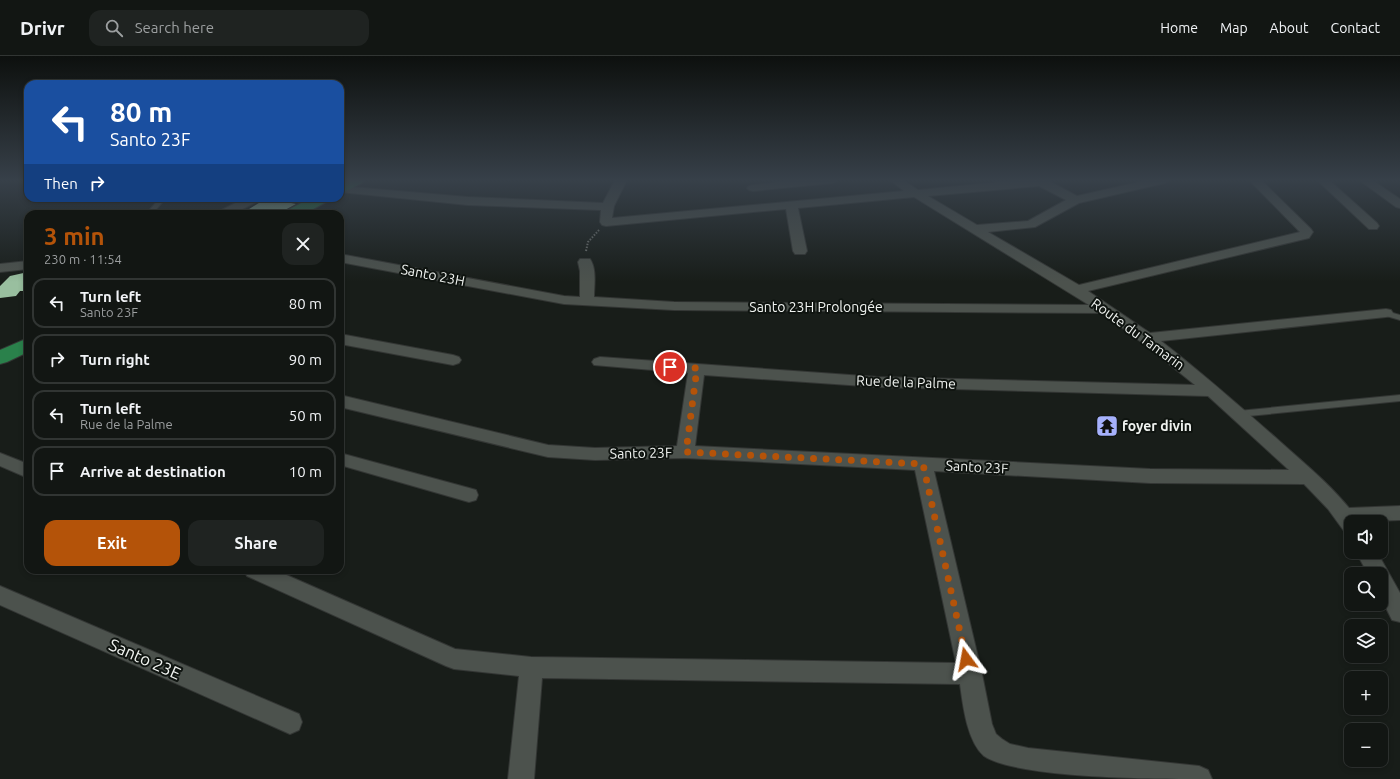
<!DOCTYPE html>
<html lang="en">
<head>
<meta charset="utf-8">
<style>
	body { margin:0; font-family:Ubuntu,sans-serif; background:#1f2321; color:#f1f3f6; height:100vh; display:flex; flex-direction:column; font-size:15px; white-space:nowrap }
	* { box-sizing:border-box; margin:0 }
	p { font-size:13px; color:#9c9fa0 }
	.icon { flex:none; width:22px; height:22px; fill:none; stroke:currentColor; stroke-width:2; stroke-linecap:round; stroke-linejoin:round }
	.map { position:relative; flex:1; overflow:hidden }
	.drawer { position:absolute; left:24px; top:154px; width:320px; height:364px; display:flex; flex-direction:column; background:#121613; border-radius:12px; box-shadow:0 2px 6px #0003,0 0 0 1px #313533 }
	.drawer>* { flex:none }
	.top-card { position:absolute; left:24px; top:24px; width:320px; height:122px; border-radius:12px; box-shadow:0 2px 6px #0003,0 0 0 1px #313533; background:#1a4fa0; color:#fff; overflow:hidden }
	.buttons { position:absolute; left:1344px; top:459px; display:grid; gap:8px }
	.buttons a { display:grid; place-items:center; width:44px; height:44px; border-radius:8px; background:#121613; box-shadow:0 2px 6px #0003,0 0 0 1px #313533; font-size:20px }
	.pin { position:absolute; display:grid; place-items:center; width:34px; height:34px; color:#fff; margin:-17px; border:2px solid #fff; border-radius:50%; box-shadow:0 1px 4px #0007 }
	.me { position:absolute; width:44px; margin:-22px; rotate:347deg; stroke-linejoin:round; filter:drop-shadow(0 0 3px #0008) }
	.turn { display:flex; align-items:center; gap:14px; height:84px; padding:0 20px; font-size:18px }
	.turn .icon { width:52px; height:52px; stroke-width:2.5 }
	.turn b { display:block; font-size:28px; line-height:34px }
	.then { display:flex; align-items:center; height:38px; padding:0 20px; background:#0003; gap:8px; font-size:15px }
	.round { display:grid; place-items:center; flex:none; width:42px; height:42px; border-radius:12px; background:#1f2321 }
	.head { display:flex; align-items:center; justify-content:space-between; height:68px; padding:0 20px }
	h1 { font-size:24px; font-weight:600; line-height:30px; color:#b45309 }
	.primary-button { display:flex; gap:8px; margin-top:auto; padding:8px 20px }
	.primary-button a { flex:1; height:46px; border-radius:12px; background:#b45309; color:#fff; font-size:16px; font-weight:600; line-height:46px; text-align:center }
	.primary-button a+a { background:#1f2321; color:#f1f3f6 }
	ul { padding:0; list-style:none }
	li { display:flex; align-items:center; gap:12px; height:50px; margin:0 8px 6px; padding:0 12px; border:2px solid #313533; border-radius:12px }
	li div { flex:1 }
	li b { display:block; font-size:15px }
	li em { font-style:normal }
	header { display:flex; align-items:center; gap:24px; box-sizing:border-box; height:56px; padding:0 20px; background:#121613; border-bottom:1px solid #313533 }
	header strong { font-size:19px }
	nav { display:flex; gap:22px; margin-inline-start:auto; font-size:14px }
	.search { width:280px; height:36px; background:#1f2321; display:flex; align-items:center; gap:10px; box-sizing:border-box; padding:0 14px; border-radius:12px; color:#9c9fa0; font-size:15px }
	.map>svg:first-child { display:block }
	.building { fill:#99bf9f }
	.lines { fill:none; stroke-linecap:round; stroke-linejoin:round }
	.lane-casing { stroke:#333634; stroke-width:2 }
	.street-casing { stroke:#333634; stroke-width:2 }
	.primary-casing { stroke:#333634; stroke-width:2 }
	.path { stroke:#6e726f; stroke-width:2; stroke-dasharray:1.5 1.5; stroke-linecap:butt }
	.lane { fill:#4c524d; fill-rule:evenodd }
	.street { fill:#4c524d; fill-rule:evenodd }
	.primary { fill:#2a814b; fill-rule:evenodd }
	.route { stroke:#b45309; stroke-width:7; stroke-dasharray:0 12.6 }
	.labels { text-anchor:middle; stroke-width:4; stroke-linejoin:round; paint-order:stroke }
	.street-label { font-size:14px; fill:#f0f3f0; stroke:#0f1410 }
	.poi-label { font-size:14px; font-weight:bold; fill:#f0f3f0; stroke:#0f1410; text-anchor:start }
	.near-street-label { font-size:17px; fill:#f0f3f0; stroke:#0f1410 }
</style>
</head>
<body>
<header>
<strong>Drivr</strong>
<div class="search"><svg class="icon" aria-label="search" viewBox="0 0 24 24"><circle cx="10" cy="10" r="6"/><path d="M15 15l6 6"/></svg>Search here</div>
<nav><a>Home</a><a>Map</a><a>About</a><a>Contact</a></nav>
</header>
<div class="map">
<svg width="1400" height="723" viewBox="0 0 1400 723">
	<rect width="100%" height="100%" fill="#181d19"/>
	<g class="building">
		<polygon points="267,142 296,148 285,154 283,158 241,158"/>
		<polygon points="28,216 28,235 20,235 16,240 0,242 0,230 10,220"/>
	</g>
	<g class="lines">
		<g class="lane-casing">
			<g id="lane">
				<polygon points="160,142 166,142 152,158 146,158"/>
				<polygon points="1383,255 1386,255 1400,259 1400,264 1383,259 1382,257"/>
				<polygon points="1400,339 1400,345 1238,361 1234,358 1238,355"/>
			</g>
		</g>
		<g class="street-casing">
			<g id="street">
				<path d="M 615,124 L 627,124 L 614,150 L 612,162 L 904,135 L 890,124 L 903,124 L 918,134 L 1021,124 L 1047,124 L 1077,140 L 1148,124 L 1170,124 L 1165,127 L 1079,147 L 1035,171 L 988,176 L 1079,229 L 1300,176 L 1249,124 L 1261,124 L 1311,173 L 1313,176 L 1309,182 L 1088,235 L 1150,277 L 1386,253 L 1391,254 L 1393,257 L 1391,260 L 1386,261 L 1161,285 C 1200,315 1237,348 1275,381 C 1300,404 1327,425 1349,452 L 1400,450 L 1400,464 L 1351,466 L 1351,478 L 1344,475 L 1328,453 L 1304,428 L 1150,427 L 934,415 L 982,618 L 992,668 L 996,678 L 1002,683 L 1010,688 L 1028,692 L 1199,710 L 1208,714 L 1212,723 C 1163,723 1018,723 984,700 C 967,685 963,650 960,628 L 542,622 L 534,723 L 508,723 L 519,620 L 454,613 L 446,610 L 247,520 L 244,514 L 275,514 L 455,593 L 531,601 L 956,607 L 915,414 L 685,402 L 595,404 L 548,401 L 340,351 L 340,339 L 548,389 L 595,392 L 677,390 L 688,317 L 594,309 L 592,306 L 594,303 L 600,301 L 878,321 L 1195,329 L 1144,288 L 1102,257 L 674,254 L 564,248 L 340,206 L 340,198 L 564,240 L 580,241 L 580,215 L 578,206 L 580,203 L 590,203 C 597,213 594,230 594,241 L 674,246 L 1089,249 L 914,141 L 798,152 L 807,195 L 805,198 L 795,198 L 793,195 L 786,153 L 606,170 L 602,169 L 600,166 L 601,154 L 468,149 L 340,136 L 340,130 L 468,141 L 603,147 ZM 1039,130 L 1066,144 L 1028,165 L 977,169 L 928,140 ZM 704,319 L 878,331 L 1208,340 L 1289,414 L 1150,413 L 695,390 Z"/>
				<polygon points="795,124 838,124 833,127 753,135 749,134 747,132 749,130 753,129"/>
				<polygon points="1317,124 1329,124 1377,167 1379,170 1377,173 1369,173"/>
				<polygon points="1359,124 1372,124 1400,143 1400,152 1396,151"/>
				<polygon points="245,142 260,142 258,145 233,158 218,158 220,155"/>
				<polygon points="28,205 28,213 0,216 0,208"/>
				<polygon points="340,278 453,299 459,301 461,304 459,307 453,309 340,288"/>
				<polygon points="0,397 28,408 28,422 0,410"/>
				<polygon points="340,397 469,432 476,434 478,439 476,444 469,446 340,409"/>
				<polygon points="1356,496 1377,496 1400,537 1400,566 1392,564 1381,542 1381,518 1368,518"/>
				<polygon points="0,530 299,658 302,666 299,674 290,678 281,674 0,549"/>
			</g>
		</g>
		<g class="primary-casing">
			<g id="primary">
				<polygon points="345,124 364,124 362,127 340,138 340,127"/>
				<polygon points="311,142 331,142 328,145 304,158 284,158 286,155"/>
				<polygon points="28,282 28,296 7,306 0,308 0,294"/>
			</g>
		</g>
		<polyline class="path" points="586,195 588,186 599,174"/>
		<use href="#lane" class="lane"/>
		<use href="#street" class="street"/>
		<use href="#primary" class="primary"/>
	</g>
	<linearGradient id="sky" x2="0" y2="1"><stop stop-color="#0d100e"/><stop offset="0.55" stop-color="#374049"/><stop offset="1" stop-color="#374049" stop-opacity="0"/></linearGradient>
	<rect width="1400" height="226" fill="url(#sky)"/>
	<g class="lines">
		<polyline class="route" points="670,311 697,312 686,396 923,408 966,603"/>
	</g>
	<defs>
		<g id="temple-square" transform="scale(1.15)"><rect x="-9" y="-9" width="18" height="18" rx="4" fill="#a6b1fc" stroke="#0f1410"/><path d="M0-6L5-2H3V0L6.5 2.5H4V6H1.5V3h-3V6H-4V2.5H-6.5L-3 0V-2H-5Z" fill="#111"/></g>
	</defs>
	<g fill-rule="evenodd">
		<use href="#temple-square" x="1107" y="370"/>
	</g>
	<g class="labels">
		<g class="street-label">
			<text transform="translate(433 219) rotate(11)" y="5">Santo 23H</text>
			<text x="816" y="256">Santo 23H Prolongée</text>
			<text transform="translate(1138 278) rotate(36)" y="5">Route du Tamarin</text>
			<text transform="translate(906 326) rotate(2)" y="5">Rue de la Palme</text>
			<text transform="translate(641 397) rotate(-1)" y="5">Santo 23F</text>
			<text transform="translate(977 411) rotate(3)" y="5">Santo 23F</text>
		</g>
		<g class="poi-label">
			<text x="1122" y="375">foyer divin</text>
		</g>
		<g class="near-street-label">
			<text transform="translate(145 603) rotate(24)" y="6">Santo 23E</text>
		</g>
	</g>
</svg>
<div class="buttons">
<a><svg class="icon" aria-label="sound" viewBox="0 0 24 24"><path d="M4 9h4l5-4v14l-5-4H4zM17 9q2 3 0 6"/></svg></a>
<a><svg class="icon" aria-label="search" viewBox="0 0 24 24"><circle cx="10" cy="10" r="6"/><path d="M15 15l6 6"/></svg></a>
<a><svg class="icon" aria-label="layers" viewBox="0 0 24 24"><path d="M12 4l9 5-9 5-9-5zM3 14l9 5 9-5"/></svg></a>
<a>+</a>
<a>−</a>
</div>
<div class="pin" style="left:670px;top:311px;background:#d93025"><svg class="icon" aria-label="arrive" viewBox="0 0 24 24"><path d="M6 21V4h12l-3 4 3 4H6"/></svg></div>
<svg class="me" style="left:966px;top:603px" viewBox="-20 -20 40 40"><path d="M0-17L14 15 0 8-14 15z" fill="#b45309" stroke="#fff" stroke-width="4"/></svg>
<div class="top-card">
<div class="turn"><svg class="icon" aria-label="left" viewBox="0 0 24 24"><path d="M17 20v-9H6M10 6l-5 5 5 5"/></svg><div><b>80 m</b>Santo 23F</div></div>
<div class="then">Then<svg class="icon" aria-label="right" viewBox="0 0 24 24"><path d="M7 20v-9h11M14 6l5 5-5 5"/></svg></div>
</div>
<section class="drawer">
<div class="head"><div><h1>3 min</h1><p>230 m · 11:54</p></div><a class="round"><svg class="icon" aria-label="close" viewBox="0 0 24 24"><path d="M6 6l12 12M18 6L6 18"/></svg></a></div>
<ul>
<li><svg class="icon" aria-label="left" viewBox="0 0 24 24"><path d="M17 20v-9H6M10 6l-5 5 5 5"/></svg><div><b>Turn left</b><p>Santo 23F</p></div><em>80 m</em></li>
<li><svg class="icon" aria-label="right" viewBox="0 0 24 24"><path d="M7 20v-9h11M14 6l5 5-5 5"/></svg><div><b>Turn right</b></div><em>90 m</em></li>
<li><svg class="icon" aria-label="left" viewBox="0 0 24 24"><path d="M17 20v-9H6M10 6l-5 5 5 5"/></svg><div><b>Turn left</b><p>Rue de la Palme</p></div><em>50 m</em></li>
<li><svg class="icon" aria-label="arrive" viewBox="0 0 24 24"><path d="M6 21V4h12l-3 4 3 4H6"/></svg><div><b>Arrive at destination</b></div><em>10 m</em></li>
</ul>
<div class="primary-button"><a>Exit</a><a>Share</a></div>
</section>
</div>
</body>
</html>
